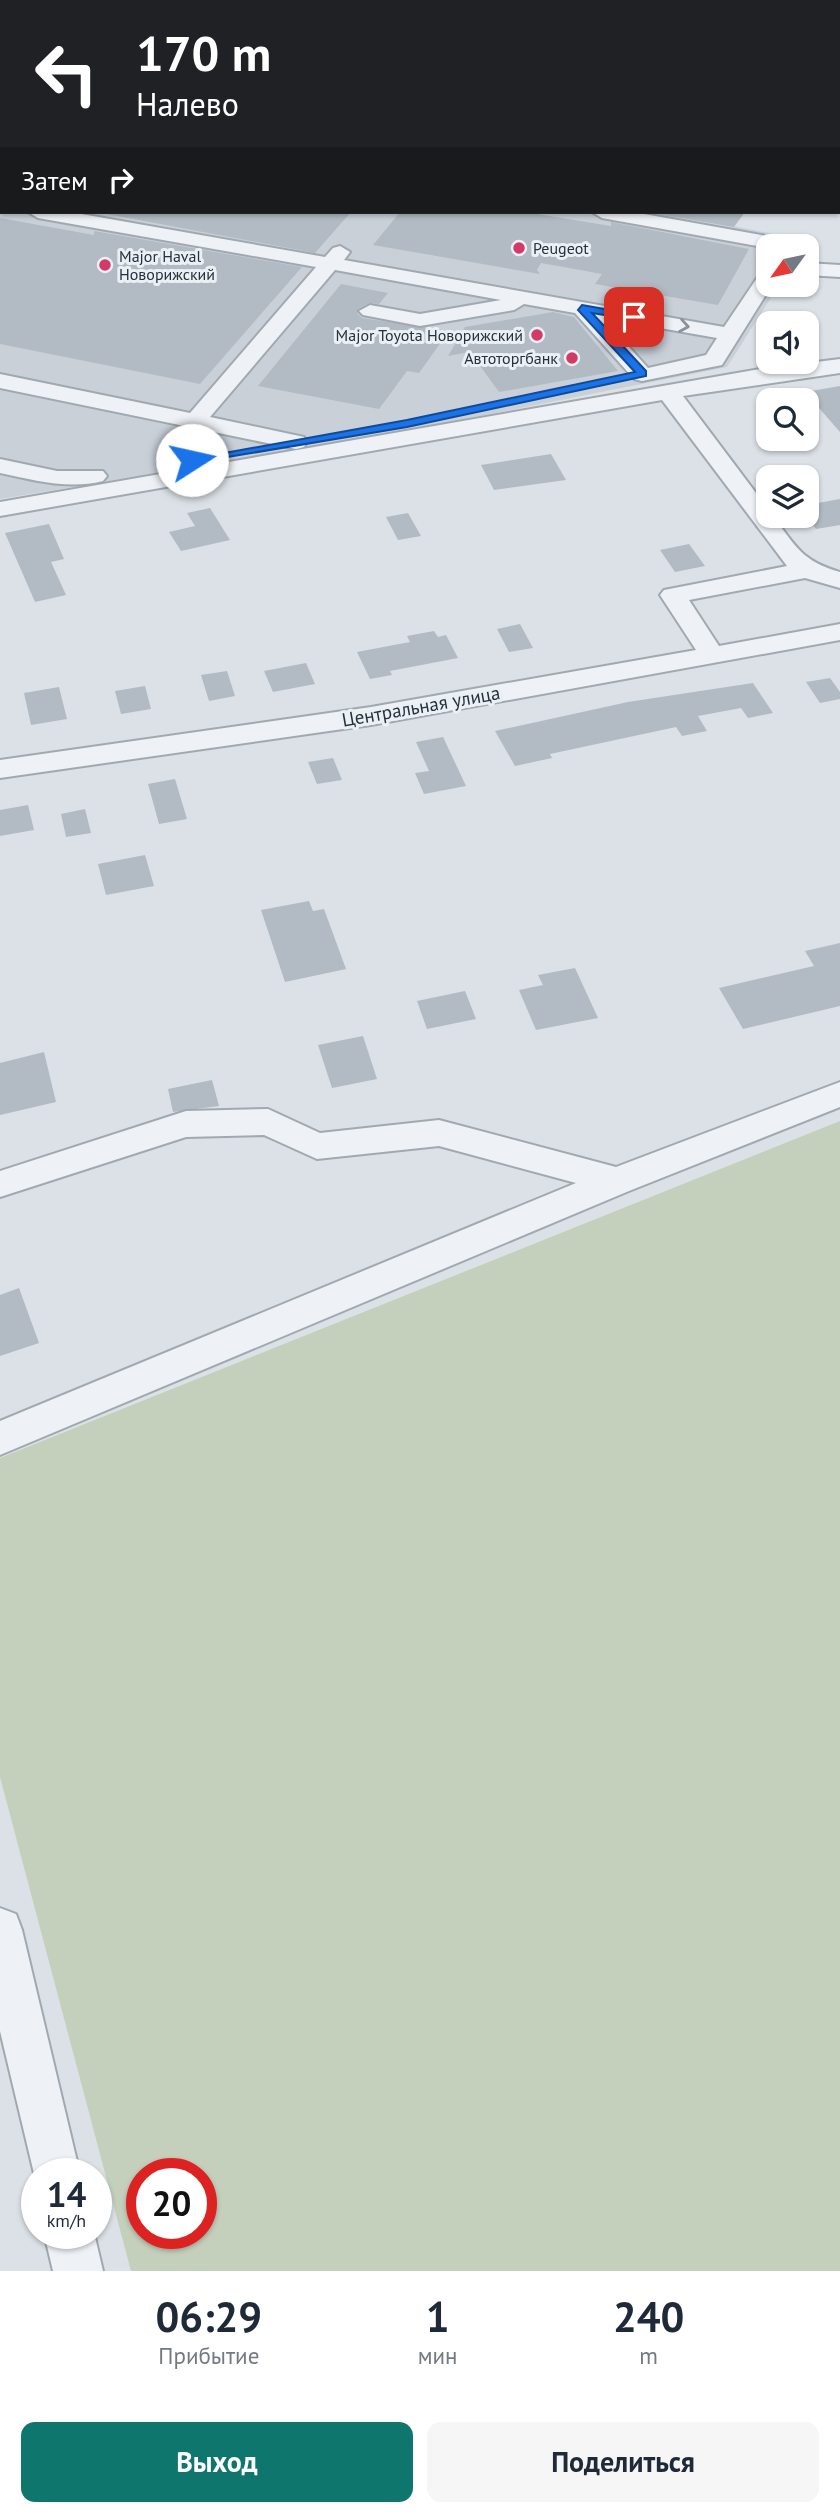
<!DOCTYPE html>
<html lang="ru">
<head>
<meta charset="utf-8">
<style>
	body { margin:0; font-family:"PT Sans",sans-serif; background:#f6f6f7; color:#1f2937; height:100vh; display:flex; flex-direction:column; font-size:26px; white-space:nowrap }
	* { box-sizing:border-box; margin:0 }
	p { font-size:23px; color:#747a83 }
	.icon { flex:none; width:38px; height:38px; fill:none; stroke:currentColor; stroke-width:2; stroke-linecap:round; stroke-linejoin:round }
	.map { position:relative; height:2271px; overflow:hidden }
	.panel { display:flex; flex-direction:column; background:#fff; flex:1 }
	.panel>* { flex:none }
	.guide { position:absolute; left:0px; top:0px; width:840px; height:214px; box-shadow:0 2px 5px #0004; background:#202124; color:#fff; overflow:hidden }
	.needle { width:46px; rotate:237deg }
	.controls { position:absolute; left:756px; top:234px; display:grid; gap:14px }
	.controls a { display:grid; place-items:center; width:63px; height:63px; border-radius:14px; background:#fff; box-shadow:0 2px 5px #0004; font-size:35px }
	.speed { position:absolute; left:21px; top:2158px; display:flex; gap:14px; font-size:35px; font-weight:700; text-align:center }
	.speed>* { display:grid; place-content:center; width:91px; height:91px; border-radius:50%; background:#fff; box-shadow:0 2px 5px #0004; line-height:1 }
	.speed small { font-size:18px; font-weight:400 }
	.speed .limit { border:10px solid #d22; background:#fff; color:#111 }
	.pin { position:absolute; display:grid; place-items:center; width:60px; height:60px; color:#fff; margin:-30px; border-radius:14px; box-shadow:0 4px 10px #0006 }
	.me { position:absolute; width:77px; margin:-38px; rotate:80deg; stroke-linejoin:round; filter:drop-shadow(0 0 5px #0008) }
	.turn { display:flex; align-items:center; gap:24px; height:147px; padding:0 21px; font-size:32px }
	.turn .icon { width:91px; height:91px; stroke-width:2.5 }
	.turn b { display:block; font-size:49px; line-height:60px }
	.then { display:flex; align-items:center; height:66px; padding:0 21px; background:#0003; gap:14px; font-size:26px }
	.eta { display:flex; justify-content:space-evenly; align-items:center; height:119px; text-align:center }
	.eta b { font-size:42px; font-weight:800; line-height:49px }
	.button { display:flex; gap:14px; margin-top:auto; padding:14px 21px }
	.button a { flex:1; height:80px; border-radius:14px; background:#0f766e; color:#fff; font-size:28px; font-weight:800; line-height:80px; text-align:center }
	.button a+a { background:#f6f6f7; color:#1f2937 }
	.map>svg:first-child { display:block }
	.built { fill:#c9d0d8 }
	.green { fill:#c4d0bc; fill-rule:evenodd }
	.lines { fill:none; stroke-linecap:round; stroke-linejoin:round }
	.stream { stroke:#95b5c8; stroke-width:5 }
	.building { fill:#b2bbc3 }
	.minor-tunnel { stroke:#b7bec4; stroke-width:18; stroke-dasharray:18 10; stroke-linecap:butt }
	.minor-casing { stroke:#a1a9b0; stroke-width:4 }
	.highway-casing { stroke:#82919d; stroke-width:4 }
	.minor { fill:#eef1f5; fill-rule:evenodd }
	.highway { fill:#fff; fill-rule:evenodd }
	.oneway { stroke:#8a9198 }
	.route { fill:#1a73e8; stroke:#114b97; stroke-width:2 }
	.poi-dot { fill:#d13b66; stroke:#eaf0f4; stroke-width:2.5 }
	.labels { text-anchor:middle; stroke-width:6; stroke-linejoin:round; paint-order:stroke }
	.far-poi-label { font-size:16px; fill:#25313c; stroke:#eaf0f4; text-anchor:start }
	.street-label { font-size:19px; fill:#25313c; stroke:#eaf0f4 }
</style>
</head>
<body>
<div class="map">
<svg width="840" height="2271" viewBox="0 0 840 2271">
	<rect width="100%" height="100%" fill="#dbe1e6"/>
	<polygon class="built" points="0,27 2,212 662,212 783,236 783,247 768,247 768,285 779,285 727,367 375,437 0,499"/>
	<g class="green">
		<polygon points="399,0 840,0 840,81 838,2"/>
		<path d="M 840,1121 L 840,2271 L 131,2271 L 0,1777 L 0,1458 ZM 142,2174 L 201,2174 L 201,2233 L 142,2233 Z"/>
	</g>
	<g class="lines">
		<polyline class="stream" points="600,0 607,2"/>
	</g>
	<g class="building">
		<polygon points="96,212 351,212 315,253"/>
		<polygon points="400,212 525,212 611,226 611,222 749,249 718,305 595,284 602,274 541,263 537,270 540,274 373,245"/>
		<polygon points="646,212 745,212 734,227"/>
		<polygon points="0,218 94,235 94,231 302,267 200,384 0,344"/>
		<polygon points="341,284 388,293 379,304 369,303 358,309 357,313 362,318 449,331 419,373 407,371 379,409 258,386"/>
		<polygon points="553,312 574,317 618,371 499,392 470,352 448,356 465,327"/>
		<polygon points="840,386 840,432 805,392"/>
		<polygon points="551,454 566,480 494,490 481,465"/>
		<polygon points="840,499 840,525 816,529 807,518 807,505"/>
		<polygon points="210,508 230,540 181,551 169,532 195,526 187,513"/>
		<polygon points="408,513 421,536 398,540 386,517"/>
		<polygon points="49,524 64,559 51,562 66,595 35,602 5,533"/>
		<polygon points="689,544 705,566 675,572 660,550"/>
		<polygon points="520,624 533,648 509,652 497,629"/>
		<polygon points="434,631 438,637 446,635 458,658 390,671 392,675 370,679 357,652 410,642 407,636"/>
		<polygon points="306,663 315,684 273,692 264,671"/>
		<polygon points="227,671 235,696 209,701 201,675"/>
		<polygon points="830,678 840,692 840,699 820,703 806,682"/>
		<polygon points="753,683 773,713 748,718 741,708 698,716 707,731 682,736 676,727 550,754 552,758 515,766 495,731 628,702"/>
		<polygon points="145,686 151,709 121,714 115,691"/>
		<polygon points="59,687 67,719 31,725 24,693"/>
		<polygon points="443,737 466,786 424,794 415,773 429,771 416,742"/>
		<polygon points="333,758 342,780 317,784 308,762"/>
		<polygon points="175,779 187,819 159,824 148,784"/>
		<polygon points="28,805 34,830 0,836 0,810"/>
		<polygon points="85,809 91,833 66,837 61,814"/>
		<polygon points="145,855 154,886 106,895 98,864"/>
		<polygon points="309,901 313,911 324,909 346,969 285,982 261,910"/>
		<polygon points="840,943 840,1006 743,1029 719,988 814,966 805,951"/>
		<polygon points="575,968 598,1018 536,1030 519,990 543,985 538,975"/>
		<polygon points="465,991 476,1019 427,1029 417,1001"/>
		<polygon points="363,1036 377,1079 332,1088 318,1045"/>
		<polygon points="44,1052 56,1102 0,1115 0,1063"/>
		<polygon points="212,1080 219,1106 173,1112 168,1089"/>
		<polygon points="19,1288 39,1343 0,1356 0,1295"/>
	</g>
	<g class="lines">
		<polyline class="minor-tunnel" points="0,166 2,164"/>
		<g class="minor-casing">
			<g id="minor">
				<polygon points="332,0 352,0 353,2 333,2"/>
				<rect x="0" y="56" width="2" height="10"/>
				<polygon points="0,124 2,124 0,136"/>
				<rect x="0" y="199" width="2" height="12"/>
				<path d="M 28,212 L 70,212 L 325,257 L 333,248 L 340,246 L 350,252 L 344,260 L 724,327 L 761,272 L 768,270 L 768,285 L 772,285 L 722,365 L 642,381 L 634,379 L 575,313 L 524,304 L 514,310 L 420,326 L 363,315 L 359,311 L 370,305 L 420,314 L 501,300 L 335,270 L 210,417 L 304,437 L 307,442 L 304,447 L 296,449 L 0,388 L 0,374 L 190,413 L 316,267 L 38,218 ZM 603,318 L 717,338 L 706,355 L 648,368 Z"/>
				<polygon points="592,212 633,212 794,241 804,247 768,248 602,218"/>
				<polygon points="807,263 840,265 840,277 807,275"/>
				<path d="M 840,359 L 840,373 L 683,396 L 768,509 L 768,516 L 773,516 C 796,547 802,561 840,572 L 840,588 L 805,578 L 689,600 L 719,646 L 840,624 L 840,640 L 371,725 L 0,778 L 0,760 L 371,707 L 696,650 L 660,595 L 664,590 L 787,566 L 662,400 L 0,516 L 0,502 L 760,369 Z"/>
				<path d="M 0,459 L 57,471 L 103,471 L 107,476 L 103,481 C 68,490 34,480 0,473 Z"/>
				<polygon points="840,1082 840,1107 629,1191 0,1455 0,1421 576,1183 439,1146 317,1159 264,1135 186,1137 0,1197 0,1171 186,1111 268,1109 320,1133 439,1120 616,1167"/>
				<polygon points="0,1908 16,1914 22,1930 80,2174 37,2174 37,2186 0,2031"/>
				<polygon points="44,2233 94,2233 103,2271 53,2271"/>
			</g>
		</g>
		<g class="highway-casing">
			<g id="highway">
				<polygon points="33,0 66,0 67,2 35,2"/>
				<polygon points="192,0 223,0 224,2 194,2"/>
				<rect x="838" y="104" width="2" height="13"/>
			</g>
		</g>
		<use href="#minor" class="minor"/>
		<use href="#highway" class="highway"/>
	</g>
	<defs><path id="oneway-chevron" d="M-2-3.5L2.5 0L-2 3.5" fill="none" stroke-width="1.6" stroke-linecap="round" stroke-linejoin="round" transform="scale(1.75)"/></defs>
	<use class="oneway" href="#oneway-chevron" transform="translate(684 326) rotate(10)"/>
	<polygon class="route" points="582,305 638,315 634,320 592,313 646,371 646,376 407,427 192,463 186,460 407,420 635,372 578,310"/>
	<g class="poi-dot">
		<circle cx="519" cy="248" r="7"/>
		<circle cx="105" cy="265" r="7"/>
		<circle cx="537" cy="335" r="7"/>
		<circle cx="572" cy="358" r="7"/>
	</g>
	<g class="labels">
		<g class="far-poi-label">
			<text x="533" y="254">Peugeot</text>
			<text x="119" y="262">Major Haval<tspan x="119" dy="18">Новорижский</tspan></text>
			<text x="523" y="341" text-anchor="end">Major Toyota Новорижский</text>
			<text x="558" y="364" text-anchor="end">Автоторгбанк</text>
		</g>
		<g class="street-label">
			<text transform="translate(421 706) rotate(-10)" y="7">Центральная улица</text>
		</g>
	</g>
</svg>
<div class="controls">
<a><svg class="needle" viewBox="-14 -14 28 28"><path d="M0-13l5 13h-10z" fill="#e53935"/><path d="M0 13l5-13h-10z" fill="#747a83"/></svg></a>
<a><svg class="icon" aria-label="sound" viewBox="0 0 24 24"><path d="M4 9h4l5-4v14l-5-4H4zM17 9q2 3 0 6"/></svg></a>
<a><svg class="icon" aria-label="search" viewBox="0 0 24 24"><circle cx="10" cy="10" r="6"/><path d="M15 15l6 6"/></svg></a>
<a><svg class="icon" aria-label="layers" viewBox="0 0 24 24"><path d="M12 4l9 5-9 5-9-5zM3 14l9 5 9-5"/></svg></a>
</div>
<div class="speed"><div>14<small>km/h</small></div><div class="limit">20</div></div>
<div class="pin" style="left:634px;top:317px;background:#d93025"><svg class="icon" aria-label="arrive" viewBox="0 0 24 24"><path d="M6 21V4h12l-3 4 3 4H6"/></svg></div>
<svg class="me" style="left:192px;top:460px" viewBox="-20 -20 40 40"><circle r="19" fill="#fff"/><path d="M0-13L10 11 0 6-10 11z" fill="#1a73e8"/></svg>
<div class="guide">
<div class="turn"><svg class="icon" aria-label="left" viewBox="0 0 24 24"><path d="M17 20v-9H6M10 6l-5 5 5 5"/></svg><div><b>170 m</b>Налево</div></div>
<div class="then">Затем<svg class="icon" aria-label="right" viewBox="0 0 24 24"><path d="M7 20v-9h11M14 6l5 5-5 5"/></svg></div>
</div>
</div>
<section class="panel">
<div class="eta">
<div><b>06:29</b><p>Прибытие</p></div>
<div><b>1</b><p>мин</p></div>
<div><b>240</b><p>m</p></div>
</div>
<div class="button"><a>Выход</a><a>Поделиться</a></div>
</section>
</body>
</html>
